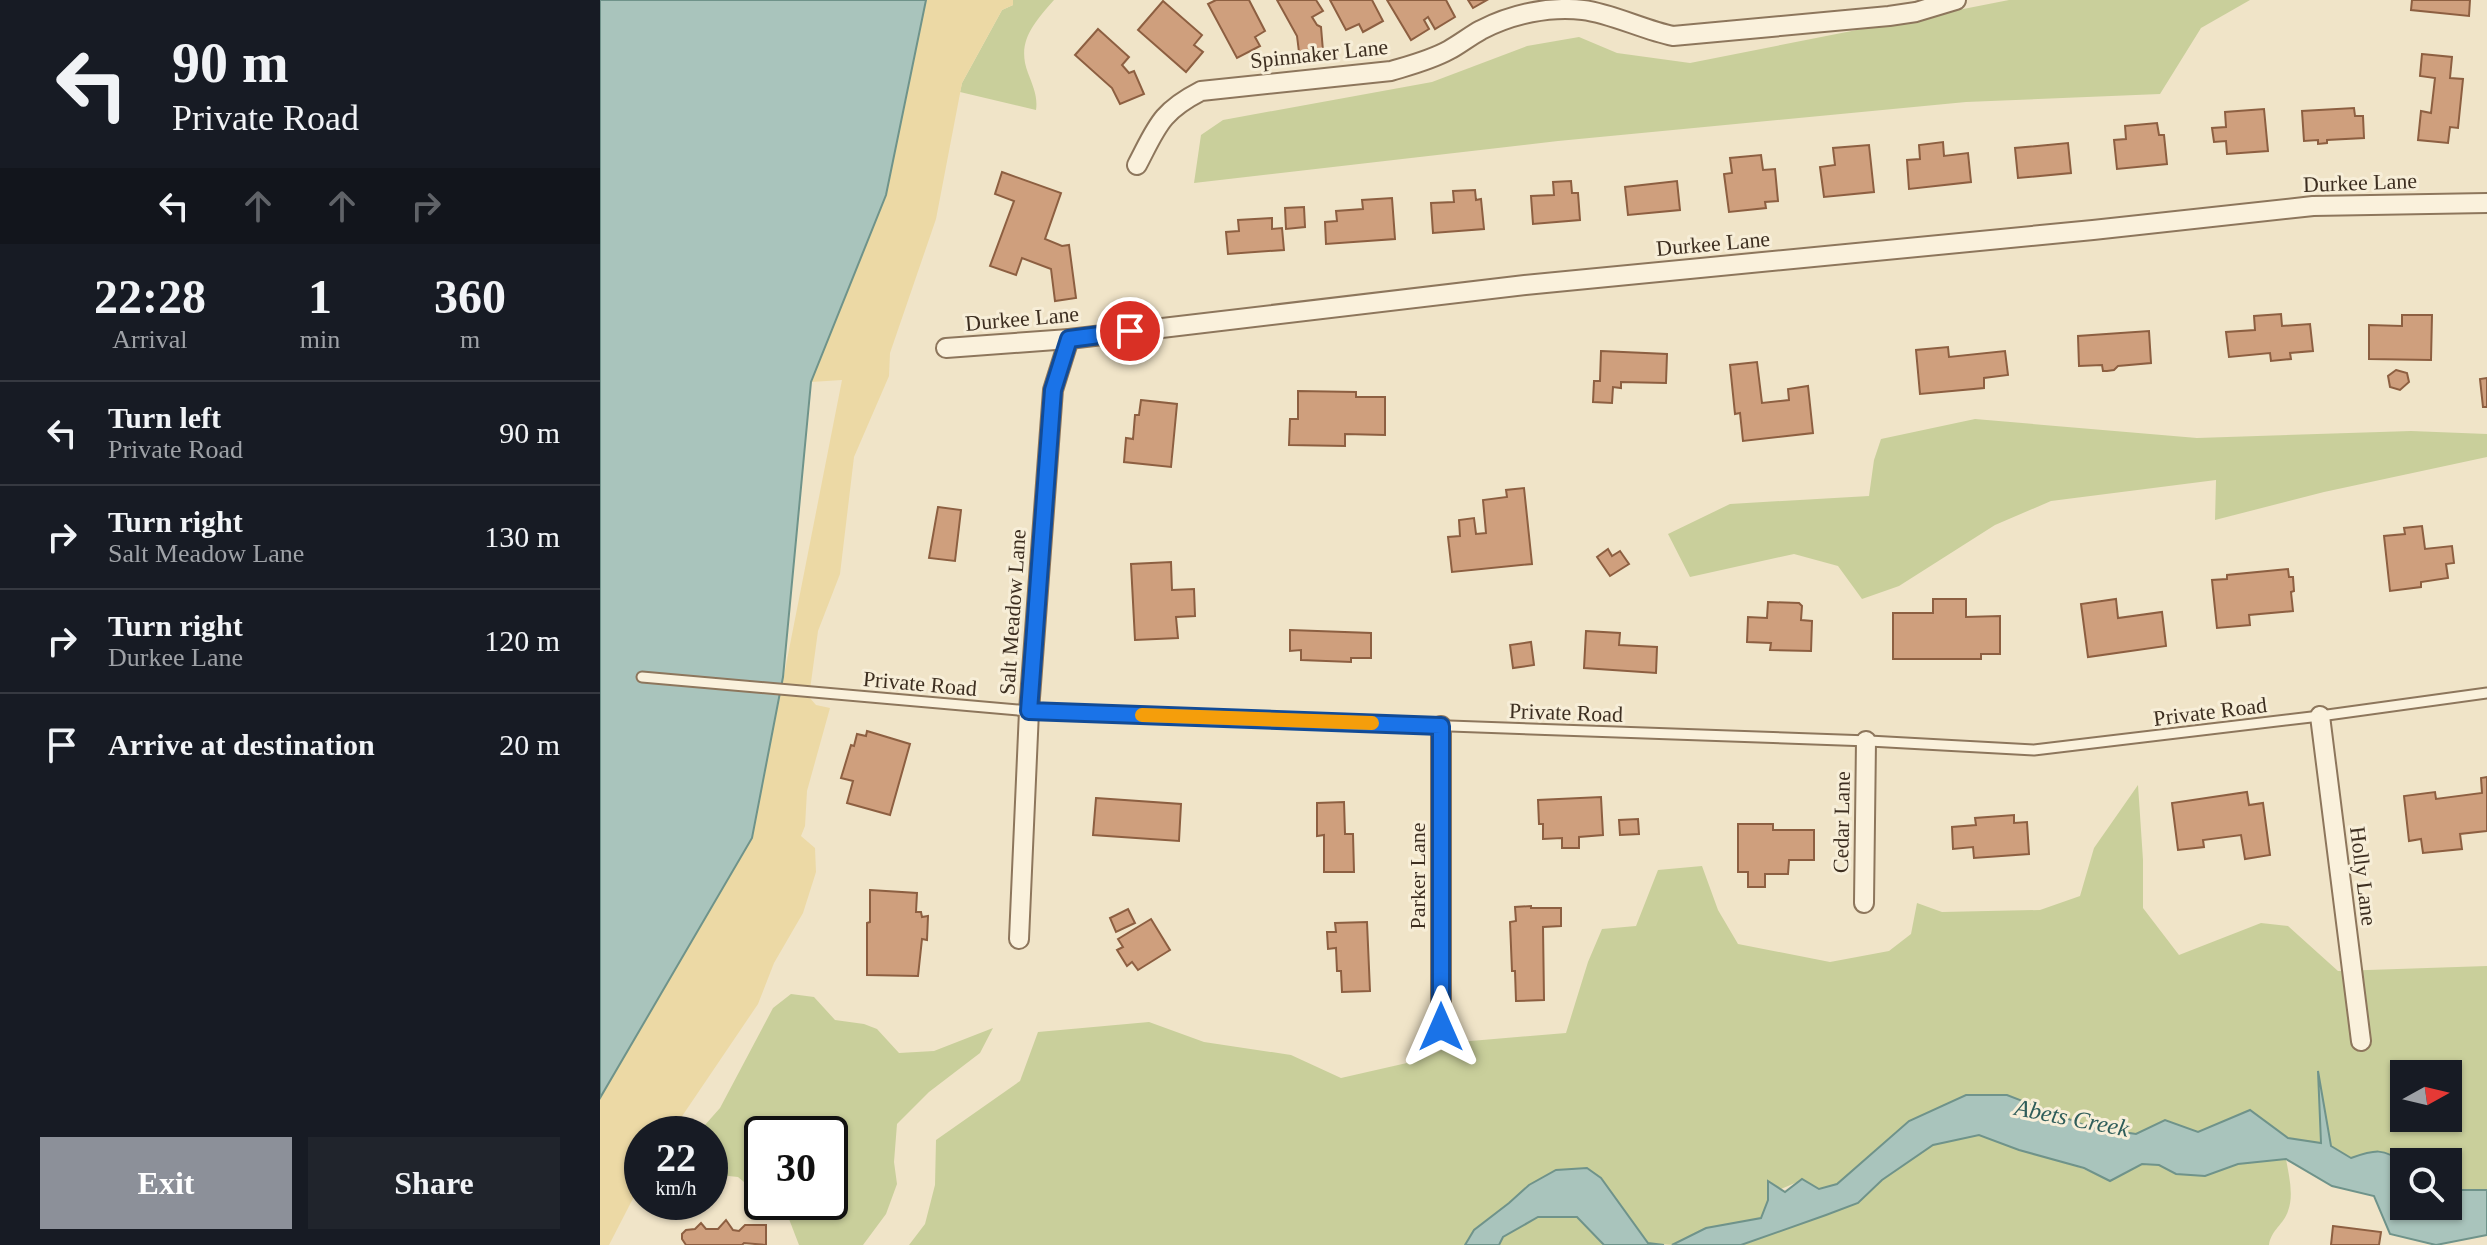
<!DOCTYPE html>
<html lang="en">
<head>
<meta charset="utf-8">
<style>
	body { margin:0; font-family:"Times New Roman",serif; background:#20242c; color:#f1f3f6; height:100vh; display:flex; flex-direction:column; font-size:30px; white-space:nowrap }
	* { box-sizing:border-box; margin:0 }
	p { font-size:26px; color:#9ea1a6 }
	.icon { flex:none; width:44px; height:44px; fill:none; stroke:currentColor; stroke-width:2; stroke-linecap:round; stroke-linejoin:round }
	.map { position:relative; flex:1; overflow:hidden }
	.panel { display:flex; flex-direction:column; background:#171b24; width:600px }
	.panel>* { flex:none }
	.top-card { background:#171b24; color:#f1f3f6; overflow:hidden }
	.needle { width:52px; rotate:82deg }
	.buttons { position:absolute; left:1790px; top:1060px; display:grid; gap:16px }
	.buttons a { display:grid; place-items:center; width:72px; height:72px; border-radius:0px; background:#171b24; box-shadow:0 2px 6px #0004; font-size:40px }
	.speed { position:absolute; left:24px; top:1116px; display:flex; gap:16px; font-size:40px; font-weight:700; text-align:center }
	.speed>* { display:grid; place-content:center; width:104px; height:104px; border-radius:50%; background:#171b24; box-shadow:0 2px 6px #0004; line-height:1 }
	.speed small { font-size:20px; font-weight:400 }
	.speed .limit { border:4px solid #111; border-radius:12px; background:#fff; color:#111 }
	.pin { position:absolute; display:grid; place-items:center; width:68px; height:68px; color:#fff; margin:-34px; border:4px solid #fff; border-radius:50%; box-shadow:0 2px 8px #0007 }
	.me { position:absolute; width:88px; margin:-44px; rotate:0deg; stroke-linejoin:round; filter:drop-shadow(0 0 6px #0008) }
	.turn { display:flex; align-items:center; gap:28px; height:168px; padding:0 40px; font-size:36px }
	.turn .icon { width:104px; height:104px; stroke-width:2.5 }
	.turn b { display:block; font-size:56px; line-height:68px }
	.lanes { display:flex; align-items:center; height:76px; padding:0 40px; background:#0003; justify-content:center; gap:40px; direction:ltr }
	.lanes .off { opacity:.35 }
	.eta { display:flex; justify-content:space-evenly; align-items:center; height:136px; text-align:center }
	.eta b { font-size:48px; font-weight:600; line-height:56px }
	.action { display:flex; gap:16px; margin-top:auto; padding:16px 40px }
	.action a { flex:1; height:92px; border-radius:0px; background:#8c9099; color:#fff; font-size:32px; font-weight:600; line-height:92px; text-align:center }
	.action a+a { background:#20242c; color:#f1f3f6 }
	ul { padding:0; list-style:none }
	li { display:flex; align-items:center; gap:24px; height:104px; padding:0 40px; border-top:2px solid #363941 }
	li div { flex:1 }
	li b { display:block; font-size:30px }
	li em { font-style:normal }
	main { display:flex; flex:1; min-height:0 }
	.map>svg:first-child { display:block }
	.green { fill:#c9cf9b; fill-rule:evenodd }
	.sand { fill:#ecd9a5 }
	.water { fill:#a9c4bc; stroke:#6f938a; stroke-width:2 }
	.building { fill:#cf9f7d; stroke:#8d5f41; stroke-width:2 }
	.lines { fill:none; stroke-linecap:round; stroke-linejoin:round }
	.lane-casing { stroke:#8d765c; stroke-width:13 }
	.street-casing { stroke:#8d765c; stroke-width:22 }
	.lane { stroke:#faf1dc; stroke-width:9 }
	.street { stroke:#faf1dc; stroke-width:18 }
	.route-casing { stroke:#114b97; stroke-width:20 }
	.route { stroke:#1a73e8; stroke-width:14 }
	.slow { stroke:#f59e0b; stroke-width:14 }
	.labels { text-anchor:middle; stroke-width:6; stroke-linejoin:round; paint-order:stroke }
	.street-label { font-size:22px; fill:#3d2e20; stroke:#f7eed8 }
	.water-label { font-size:24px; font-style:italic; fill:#2f5d5a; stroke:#f7eed8 }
</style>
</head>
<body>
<main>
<section class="panel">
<div class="top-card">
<div class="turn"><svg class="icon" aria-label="left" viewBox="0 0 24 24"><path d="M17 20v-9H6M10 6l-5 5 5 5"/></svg><div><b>90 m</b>Private Road</div></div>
<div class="lanes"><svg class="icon" aria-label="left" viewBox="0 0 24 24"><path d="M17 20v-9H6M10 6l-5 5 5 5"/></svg><svg class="icon off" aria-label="ahead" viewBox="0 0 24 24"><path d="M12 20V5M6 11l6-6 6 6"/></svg><svg class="icon off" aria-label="ahead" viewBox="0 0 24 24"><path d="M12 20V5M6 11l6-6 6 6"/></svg><svg class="icon off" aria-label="right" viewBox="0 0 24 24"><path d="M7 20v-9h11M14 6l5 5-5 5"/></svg></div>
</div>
<div class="eta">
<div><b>22:28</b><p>Arrival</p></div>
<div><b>1</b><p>min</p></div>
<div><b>360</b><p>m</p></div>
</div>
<ul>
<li><svg class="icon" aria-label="left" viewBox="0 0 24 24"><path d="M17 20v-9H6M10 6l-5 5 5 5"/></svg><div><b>Turn left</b><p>Private Road</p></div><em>90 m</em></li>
<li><svg class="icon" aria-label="right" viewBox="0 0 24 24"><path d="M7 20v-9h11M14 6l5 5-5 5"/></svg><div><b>Turn right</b><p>Salt Meadow Lane</p></div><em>130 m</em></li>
<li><svg class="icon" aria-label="right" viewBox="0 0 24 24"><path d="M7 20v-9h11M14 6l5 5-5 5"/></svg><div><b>Turn right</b><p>Durkee Lane</p></div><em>120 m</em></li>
<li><svg class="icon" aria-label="arrive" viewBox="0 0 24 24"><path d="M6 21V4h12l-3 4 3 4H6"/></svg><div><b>Arrive at destination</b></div><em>20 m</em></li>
</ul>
<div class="action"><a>Exit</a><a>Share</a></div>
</section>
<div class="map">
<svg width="1887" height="1245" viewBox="0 0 1887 1245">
	<rect width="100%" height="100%" fill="#f0e4c8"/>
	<g class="green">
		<path d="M 413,0 L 454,0 C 434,23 416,42 428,73 C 433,86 438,97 436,110 L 360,92 L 362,83 L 402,10 L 413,5 Z"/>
		<polygon points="1409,0 1650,0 1601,28 1560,94 1366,102 958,141 594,183 601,135 623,120 832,82 927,46 979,37 1017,53 1090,63"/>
		<polygon points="1375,419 1597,438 1811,431 1887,434 1887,457 1724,492 1615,520 1616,480 1451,501 1395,525 1299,586 1262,599 1238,566 1194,554 1090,577 1068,534 1130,504 1269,496 1274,460 1281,439"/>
		<path d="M 1538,785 L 1543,860 L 1543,908 L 1579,955 L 1661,923 L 1688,926 L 1738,971 L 1887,966 L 1887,1190 L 1855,1190 L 1848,1186 L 1848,1162 L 1804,1162 L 1804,1164 C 1784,1147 1774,1150 1751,1158 L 1730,1146 L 1719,1081 L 1722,1143 L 1688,1138 L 1650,1110 L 1598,1132 L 1565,1120 L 1536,1134 L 1489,1127 L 1407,1095 L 1256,1169 L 1237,1184 L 1219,1189 L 1202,1180 L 1181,1189 L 1168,1181 L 1168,1200 L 1161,1218 L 1106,1228 L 1072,1245 L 1048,1243 L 1001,1178 L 929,1185 L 909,1203 L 874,1230 L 865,1245 L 309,1245 L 325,1224 L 335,1185 L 336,1140 L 420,1081 L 438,1032 L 549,1022 L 604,1042 L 691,1055 L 741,1078 L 820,1060 L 859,1042 L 966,1033 L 988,962 L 1002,929 L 1036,926 L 1058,870 L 1102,866 L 1118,910 L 1138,944 L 1230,962 L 1289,951 L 1311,934 L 1317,903 L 1342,912 L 1440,910 L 1480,896 L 1494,848 ZM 1804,1074 L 1848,1074 L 1848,1118 L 1804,1118 Z"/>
		<polygon points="191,994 214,997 235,1020 264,1024 277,1029 299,1053 334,1051 393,1028 380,1053 329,1092 297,1124 294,1162 297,1184 286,1214 263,1245 199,1245 189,1219 168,1202 230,1202 230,1134 162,1134 162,1197 138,1177 110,1174 110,1134 97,1134 120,1108 173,1008"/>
		<path d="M 1379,1135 C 1422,1151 1469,1160 1510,1181 L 1542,1164 L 1559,1165 L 1576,1174 L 1605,1176 L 1638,1164 L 1686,1159 C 1689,1176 1694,1195 1688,1211 C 1684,1224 1671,1230 1669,1245 L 1141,1245 L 1258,1203 L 1282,1180 L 1333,1145 Z"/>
		<polygon points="938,1217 977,1217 1004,1245 899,1245 902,1237"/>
	</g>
	<polygon class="sand" points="326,0 413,0 413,5 402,10 362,83 336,219 290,353 289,376 254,457 240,574 218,631 209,697 216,705 230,708 207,791 205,826 201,836 215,848 216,872 203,913 174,963 158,1004 70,1134 42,1134 42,1181 9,1245 0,1245 0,1098 152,838 242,380 211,382 286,195"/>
	<g class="water">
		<polygon points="0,0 326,0 286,195 211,382 183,677 152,838 0,1098"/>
		<path d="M 1718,1071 L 1731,1146 L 1751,1158 C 1774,1150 1784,1147 1804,1164 L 1804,1206 L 1848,1206 L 1848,1186 L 1856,1190 L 1887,1190 L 1887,1235 L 1836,1245 L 1790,1234 L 1774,1196 L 1732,1186 L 1686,1159 L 1638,1164 L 1605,1176 L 1576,1174 L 1559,1165 L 1542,1164 L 1510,1181 L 1484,1168 L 1419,1150 L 1379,1135 L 1333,1145 L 1282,1180 L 1258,1203 L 1226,1215 L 1141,1245 L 1072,1245 L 1106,1228 L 1161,1218 L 1168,1200 L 1168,1181 L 1185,1192 L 1202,1179 L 1219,1189 L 1237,1184 L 1309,1121 L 1366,1095 L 1407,1095 L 1489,1127 L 1536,1134 L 1565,1120 L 1598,1132 L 1650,1110 L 1688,1138 L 1721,1143 Z"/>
		<polygon points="987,1168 1001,1178 1048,1243 1064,1245 1004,1245 977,1217 938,1217 903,1237 899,1245 865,1245 874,1230 909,1203 929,1185 956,1170"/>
	</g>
	<g class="building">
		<polygon points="616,0 649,0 665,31 655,37 660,46 637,58 608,4"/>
		<polygon points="677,0 716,0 723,11 712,17 717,25 721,27 723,51 699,52 697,36"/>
		<polygon points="730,0 772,0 783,21 763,32 759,24 746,30"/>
		<polygon points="787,0 846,0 855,17 835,29 828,17 824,20 829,29 811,40"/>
		<polygon points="868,0 887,0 873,8"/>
		<polygon points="1812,0 1870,0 1869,16 1811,10"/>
		<polygon points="563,1 602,35 594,45 603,52 586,72 538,30"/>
		<polygon points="498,29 529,57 522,65 529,73 534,71 544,94 520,104 512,88 475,55"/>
		<polygon points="1822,54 1852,57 1850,78 1863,79 1858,128 1850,127 1848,143 1818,140 1821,111 1831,113 1835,78 1820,76"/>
		<polygon points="1754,108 1755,116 1763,116 1764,138 1727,140 1727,143 1718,144 1718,140 1704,141 1702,111"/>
		<polygon points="1664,109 1668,151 1627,154 1626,141 1614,142 1612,128 1626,127 1625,112"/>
		<polygon points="1557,123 1559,135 1564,135 1567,164 1517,169 1514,140 1526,139 1525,126"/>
		<polygon points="1343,142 1344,156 1368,153 1371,182 1309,189 1307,160 1320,159 1319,145"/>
		<polygon points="1468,143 1471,173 1418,178 1415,148"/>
		<polygon points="1269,145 1274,192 1224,197 1220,167 1235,165 1233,148"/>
		<polygon points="1161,155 1163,170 1175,169 1178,201 1165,202 1166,208 1129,212 1124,174 1132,173 1130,158"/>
		<polygon points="402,172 461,193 445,239 462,246 469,245 476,298 455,301 451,269 422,258 416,275 390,266 414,201 395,194"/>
		<polygon points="971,181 972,193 978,193 980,220 933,224 931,196 954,195 953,182"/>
		<polygon points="1077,181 1080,210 1028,215 1025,187"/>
		<polygon points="875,190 876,200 881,199 884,229 833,233 831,203 854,202 853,191"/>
		<polygon points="792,198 795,239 726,244 725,222 737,221 736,211 763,209 762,200"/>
		<polygon points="704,207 705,227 686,229 685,208"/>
		<polygon points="672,218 672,229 682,228 684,250 628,254 626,232 639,231 638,220"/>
		<polygon points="1681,314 1682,326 1710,324 1713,351 1690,353 1691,359 1671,361 1670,353 1629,357 1626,332 1655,330 1654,316"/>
		<polygon points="1802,315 1832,315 1831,360 1769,359 1769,325 1802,326"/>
		<polygon points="1549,331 1551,363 1518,366 1514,370 1507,371 1503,371 1502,365 1479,366 1478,336"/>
		<polygon points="1348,347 1349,357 1405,351 1408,375 1384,378 1384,388 1320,394 1316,350"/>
		<polygon points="1001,351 1067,354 1066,383 1021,382 1021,388 1013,387 1012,403 993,402 994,381 1000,381"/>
		<polygon points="1157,362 1162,403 1189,400 1188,389 1208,386 1213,433 1143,441 1140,413 1135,414 1130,365"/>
		<polygon points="1796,370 1807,373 1809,382 1800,390 1790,387 1788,376"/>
		<polygon points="1887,378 1887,407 1883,407 1880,379"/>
		<polygon points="698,391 756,392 756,397 785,397 785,435 745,434 745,446 689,445 690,419 698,419"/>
		<polygon points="541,400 577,404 571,467 524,462 526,438 533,439 535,415 539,415"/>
		<polygon points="924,488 932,564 852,572 848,537 860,536 859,520 874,518 876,534 886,533 883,500 907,497 906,490"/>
		<polygon points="338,507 361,510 355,561 329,558"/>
		<polygon points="1822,526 1825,549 1852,546 1854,563 1846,564 1848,578 1821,582 1821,587 1790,591 1784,536 1805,534 1804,528"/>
		<polygon points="1008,549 1012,556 1020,551 1029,564 1010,576 997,557"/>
		<polygon points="571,562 572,590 594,589 595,616 576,617 578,638 535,640 531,564"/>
		<polygon points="1688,569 1689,577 1693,577 1694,591 1691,592 1693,611 1649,615 1650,625 1617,628 1612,580 1627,579 1627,575"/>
		<polygon points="1333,599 1366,599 1366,617 1400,616 1400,654 1381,654 1381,659 1293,659 1293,613 1333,613"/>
		<polygon points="1516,599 1518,618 1562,612 1566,646 1488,657 1481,604"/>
		<polygon points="1168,602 1199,603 1202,606 1201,620 1212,621 1211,651 1170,650 1171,643 1147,642 1148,617 1167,618"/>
		<polygon points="690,630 771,633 771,658 751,658 751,662 701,660 701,650 690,651"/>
		<polygon points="986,631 1020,633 1019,645 1057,647 1056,673 984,668"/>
		<polygon points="931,642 934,665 913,668 910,645"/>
		<polygon points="267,731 310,744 290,815 247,803 253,781 241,778 251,745 254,746 257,734 266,736"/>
		<polygon points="1887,777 1887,831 1860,834 1862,849 1823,853 1821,839 1809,841 1804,796 1835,792 1836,799 1882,793 1881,778"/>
		<polygon points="1647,792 1649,805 1663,803 1670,855 1645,859 1641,835 1603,840 1604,847 1578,850 1572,803"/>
		<polygon points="1001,797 1003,835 979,837 979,848 962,848 962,838 943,839 943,824 939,824 938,800"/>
		<polygon points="496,798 581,804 579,841 493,835"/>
		<polygon points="744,802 745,834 753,834 754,872 724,872 724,835 717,836 717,803"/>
		<polygon points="1414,815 1414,823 1427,822 1429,854 1374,858 1373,847 1353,849 1352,827 1376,825 1375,818"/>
		<polygon points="1038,819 1039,834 1020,835 1019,820"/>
		<polygon points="1138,824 1173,824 1173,830 1214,830 1214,860 1189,860 1188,874 1165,874 1165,887 1148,887 1148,872 1138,872"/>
		<polygon points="270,890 317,893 316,912 321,912 322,917 328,916 327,940 322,939 318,976 267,975 267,923 270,922"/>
		<polygon points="931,906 931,908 961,908 961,926 943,927 944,1000 916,1001 915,971 912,971 910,922 916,921 915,907"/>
		<polygon points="528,909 535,923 516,932 510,918"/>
		<polygon points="551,919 570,950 538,970 532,962 527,966 517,950 523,947 518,939"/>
		<polygon points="767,922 770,991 742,992 741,971 737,971 736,948 728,949 727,932 736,932 735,923"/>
		<polygon points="126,1220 133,1230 139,1231 145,1225 166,1225 166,1245 144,1243 142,1245 86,1245 82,1239 82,1234 86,1230 95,1229 101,1223 106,1229 118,1229"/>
		<polygon points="1733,1226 1781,1232 1779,1245 1731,1245"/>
	</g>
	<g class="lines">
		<g class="lane-casing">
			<polyline id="lane" points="42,677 429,711 1269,741 1434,750 1720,716 1887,693"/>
		</g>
		<g class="street-casing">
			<g id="street">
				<path d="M 537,165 C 557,127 560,112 601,91 L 791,71 C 811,65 831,60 849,50 C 860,44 870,36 881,30 C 912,14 949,6 983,10 C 1010,13 1044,30 1073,36 L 1289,16 L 1316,12 L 1356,0"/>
				<polyline points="346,348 469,339 925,285 1493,230 1713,206 1887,203"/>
				<polyline points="1720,716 1761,1041"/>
				<polyline points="841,726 841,1027"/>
				<polyline points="1264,903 1266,741"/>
				<polyline points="419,939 429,711 453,390 469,339"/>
			</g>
		</g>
		<use href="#lane" class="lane"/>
		<use href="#street" class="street"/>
	</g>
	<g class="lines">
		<g class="route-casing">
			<polyline id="route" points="530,331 469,339 453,390 429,711 841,726 841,1027"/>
		</g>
		<use href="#route" class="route"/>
		<polyline class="slow" points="542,715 772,723"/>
	</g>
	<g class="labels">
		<g class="street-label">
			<text transform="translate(719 53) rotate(-6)" y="8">Spinnaker Lane</text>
			<text transform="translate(1760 182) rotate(-2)" y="8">Durkee Lane</text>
			<text transform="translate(1113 243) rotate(-5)" y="8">Durkee Lane</text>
			<text transform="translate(422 318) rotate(-5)" y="8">Durkee Lane</text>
			<text transform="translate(412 612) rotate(-86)" y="8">Salt Meadow Lane</text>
			<text transform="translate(320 683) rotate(5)" y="8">Private Road</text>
			<text transform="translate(1610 711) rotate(-7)" y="8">Private Road</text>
			<text transform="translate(966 712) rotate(2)" y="8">Private Road</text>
			<text transform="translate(1241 822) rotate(-89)" y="8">Cedar Lane</text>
			<text transform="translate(817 876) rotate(-90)" y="8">Parker Lane</text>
			<text transform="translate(1764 876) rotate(83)" y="8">Holly Lane</text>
		</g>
		<g class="water-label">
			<text transform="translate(1472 1118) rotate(11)" y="8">Abets Creek</text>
		</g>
	</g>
</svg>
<div class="buttons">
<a><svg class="needle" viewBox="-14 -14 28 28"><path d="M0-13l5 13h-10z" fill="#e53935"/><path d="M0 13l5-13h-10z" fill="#9ea1a6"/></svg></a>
<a><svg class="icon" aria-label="search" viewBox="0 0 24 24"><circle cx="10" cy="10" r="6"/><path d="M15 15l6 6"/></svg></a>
</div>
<div class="speed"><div>22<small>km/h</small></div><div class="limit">30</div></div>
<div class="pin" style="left:530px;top:331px;background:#d93025"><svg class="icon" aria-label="arrive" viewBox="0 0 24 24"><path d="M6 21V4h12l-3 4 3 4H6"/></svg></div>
<svg class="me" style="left:841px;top:1027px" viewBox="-20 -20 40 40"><path d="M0-17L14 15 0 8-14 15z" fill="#1a73e8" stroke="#fff" stroke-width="4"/></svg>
</div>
</main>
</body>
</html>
